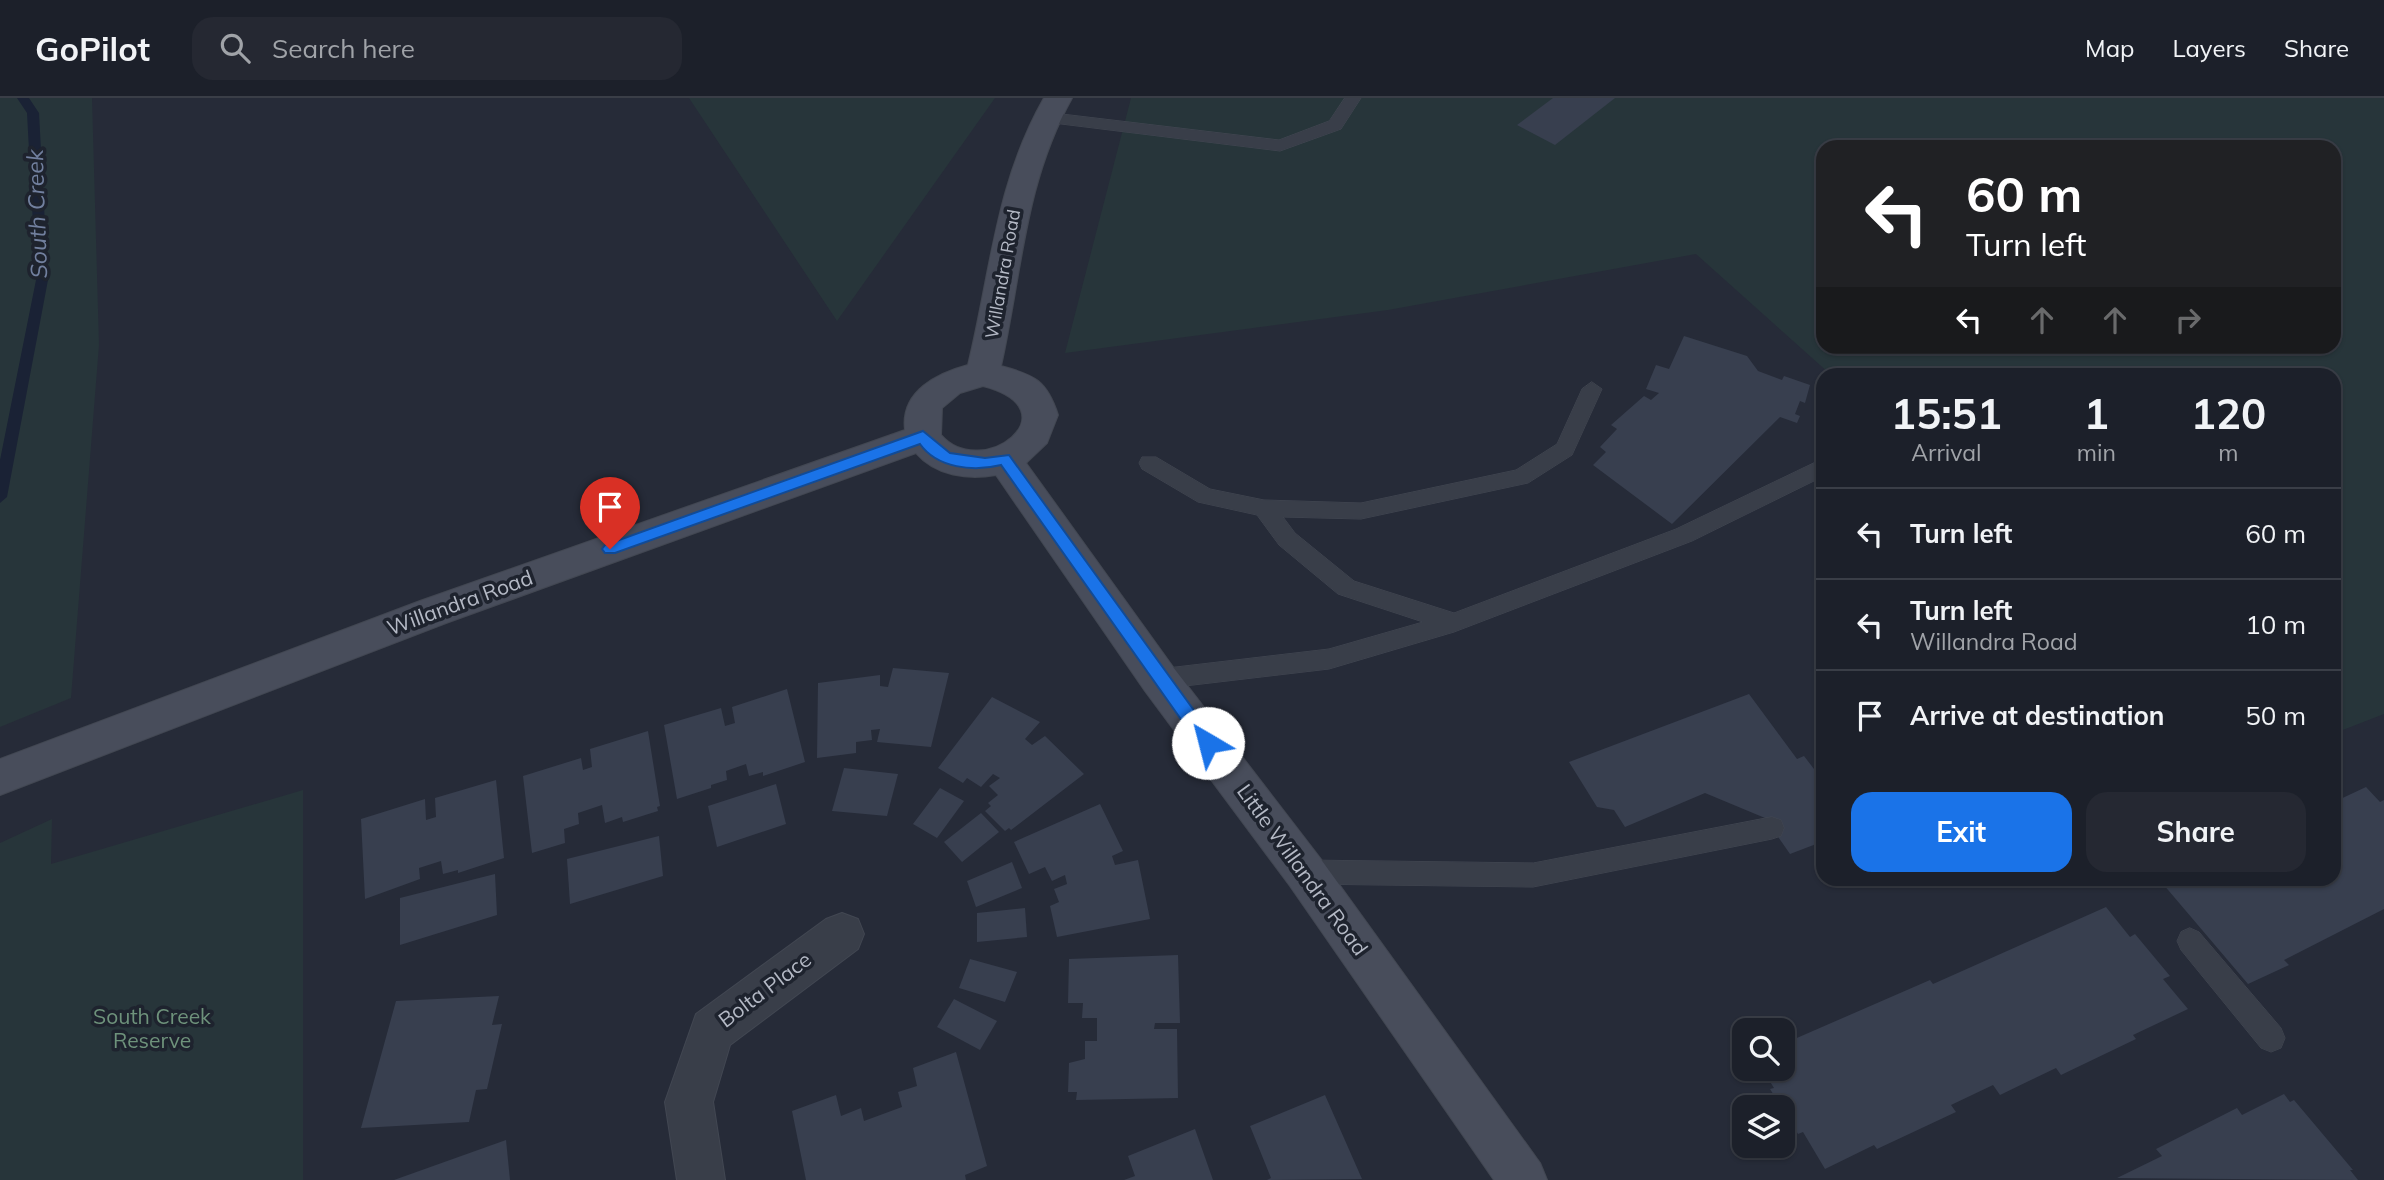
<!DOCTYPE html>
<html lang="en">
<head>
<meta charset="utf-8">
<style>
	body { margin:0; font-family:Mulish,sans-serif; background:#252832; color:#f1f3f6; height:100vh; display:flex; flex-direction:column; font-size:26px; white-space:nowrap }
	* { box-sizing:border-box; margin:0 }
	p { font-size:23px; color:#a0a3a8 }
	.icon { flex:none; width:38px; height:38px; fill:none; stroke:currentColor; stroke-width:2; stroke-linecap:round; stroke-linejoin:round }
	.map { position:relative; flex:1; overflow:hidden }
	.drawer { position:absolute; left:1816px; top:270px; width:525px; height:518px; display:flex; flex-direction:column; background:#1c202a; border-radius:21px; box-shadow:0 2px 5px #0004,0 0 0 2px #3a3e47 }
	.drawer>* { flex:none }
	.hud { position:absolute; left:1816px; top:42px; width:525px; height:214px; border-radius:21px; box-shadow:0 2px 5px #0004,0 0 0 2px #3a3e47; background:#202124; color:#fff; overflow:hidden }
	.buttons { position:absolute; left:1732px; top:920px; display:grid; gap:14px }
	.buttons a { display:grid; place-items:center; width:63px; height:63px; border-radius:14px; background:#1c202a; box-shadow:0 2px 5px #0004,0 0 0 2px #3a3e47; font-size:35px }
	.pin { position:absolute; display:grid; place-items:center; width:60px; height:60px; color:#fff; margin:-72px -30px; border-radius:50% 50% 50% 0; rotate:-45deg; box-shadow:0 0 7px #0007 }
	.pin .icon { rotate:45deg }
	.me { position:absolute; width:77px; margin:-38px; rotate:323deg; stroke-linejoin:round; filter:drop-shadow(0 0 5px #0008) }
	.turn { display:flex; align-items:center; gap:24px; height:147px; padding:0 35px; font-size:32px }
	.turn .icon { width:91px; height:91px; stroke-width:2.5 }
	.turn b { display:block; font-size:49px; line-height:60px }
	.lanes { display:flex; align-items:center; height:66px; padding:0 35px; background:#0003; justify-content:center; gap:35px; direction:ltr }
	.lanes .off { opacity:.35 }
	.eta { display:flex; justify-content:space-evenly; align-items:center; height:119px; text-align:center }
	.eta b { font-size:42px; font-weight:700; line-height:49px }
	.button { display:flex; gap:14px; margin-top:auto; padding:14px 35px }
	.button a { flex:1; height:80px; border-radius:21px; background:#1a73e8; color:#fff; font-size:28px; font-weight:700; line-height:80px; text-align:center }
	.button a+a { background:#252832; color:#f1f3f6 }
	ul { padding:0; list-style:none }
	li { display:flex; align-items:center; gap:21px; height:91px; padding:0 35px; border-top:2px solid #3a3e47 }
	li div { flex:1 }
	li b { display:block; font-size:26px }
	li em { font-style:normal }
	header { display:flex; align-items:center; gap:42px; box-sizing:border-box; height:98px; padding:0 35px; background:#1c202a; border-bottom:2px solid #3a3e47 }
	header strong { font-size:33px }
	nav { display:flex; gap:38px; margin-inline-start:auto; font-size:24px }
	.search { width:490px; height:63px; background:#252832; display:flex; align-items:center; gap:18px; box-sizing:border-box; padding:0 24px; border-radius:21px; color:#a0a3a8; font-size:26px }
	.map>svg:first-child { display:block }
	.green { fill:#27353a; fill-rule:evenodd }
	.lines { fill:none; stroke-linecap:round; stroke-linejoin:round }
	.stream { fill:#1a2235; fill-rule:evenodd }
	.building { fill:#383f4f }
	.lane-casing { stroke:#424752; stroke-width:1 }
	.street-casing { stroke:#424752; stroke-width:2 }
	.secondary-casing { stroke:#424752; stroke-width:2 }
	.lane { fill:#393e49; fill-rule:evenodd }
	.street { fill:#393e49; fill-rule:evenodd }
	.secondary { fill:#484d5b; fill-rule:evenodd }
	.route { fill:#1a73e8; stroke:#114b97; stroke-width:2 }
	.labels { text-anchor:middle; stroke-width:7; stroke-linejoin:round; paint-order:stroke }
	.far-street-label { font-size:18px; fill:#b4b9c5; stroke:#1e232e }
	.street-label { font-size:21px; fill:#b4b9c5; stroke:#1e232e }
	.park-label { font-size:21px; fill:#6e927b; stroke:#1e232e }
	.water-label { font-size:23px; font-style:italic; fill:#72809f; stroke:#1e232e }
</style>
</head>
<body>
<header>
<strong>GoPilot</strong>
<div class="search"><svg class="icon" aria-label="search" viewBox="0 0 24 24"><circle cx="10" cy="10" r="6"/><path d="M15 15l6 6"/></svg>Search here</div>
<nav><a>Map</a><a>Layers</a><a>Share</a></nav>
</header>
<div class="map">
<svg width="2384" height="1082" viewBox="0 0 2384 1082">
	<rect width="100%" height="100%" fill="#262b38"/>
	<g class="green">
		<polygon points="0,0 92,0 99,247 71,600 0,629"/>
		<polygon points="689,0 995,0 837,223"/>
		<path d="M 1131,0 L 2384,0 L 2384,616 L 2335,635 L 2334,276 L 1830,276 L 1696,156 L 1388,212 L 1065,255 ZM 1824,49 L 2334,49 L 2334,248 L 1824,248 Z"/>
		<polygon points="303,692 303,1082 0,1082 0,745 52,721 51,766"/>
	</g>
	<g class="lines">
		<polygon class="stream" points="17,0 29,0 39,15 48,182 7,399 0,405 0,362 36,182 27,15"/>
	</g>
	<g class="building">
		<polygon points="1553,0 1615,0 1555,47 1517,27"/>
		<polygon points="1684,238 1747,258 1758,273 1782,282 1784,278 1810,287 1805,305 1800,303 1795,316 1800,318 1797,325 1780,319 1672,426 1593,367 1606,354 1600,349 1617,331 1611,327 1644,298 1651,302 1659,295 1646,291 1656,267 1669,271"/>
		<polygon points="893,570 949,575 931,649 877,644 880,631 871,632 872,642 856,644 856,655 817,660 818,585 880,577 880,588 888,589"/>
		<polygon points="787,591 805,664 763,678 763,674 749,678 746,666 726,673 727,682 711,687 711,690 677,701 664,627 721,610 725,628 735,625 732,609"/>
		<polygon points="1749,596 1797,661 1804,658 1824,684 1824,743 1790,756 1765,720 1705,695 1625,729 1614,712 1597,709 1569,664"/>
		<polygon points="992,599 1040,624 1025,641 1032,647 1045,638 1084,676 1011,732 1009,730 1005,733 985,713 991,708 988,705 998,697 989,688 1000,680 993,676 981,689 967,680 963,685 938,670"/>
		<polygon points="648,633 660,708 657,709 658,713 623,724 622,719 605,725 602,707 578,715 579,726 564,731 565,745 532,755 523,678 581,660 583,672 592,669 590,651"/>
		<polygon points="844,670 898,676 887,718 832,713"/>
		<polygon points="496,682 504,760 458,775 458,772 443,776 441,763 419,770 420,781 365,801 361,721 425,701 426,722 436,719 435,700"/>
		<polygon points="776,686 786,726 717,749 708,708"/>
		<polygon points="2366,689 2380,704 2384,702 2384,811 2284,862 2289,867 2248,886 2163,786 2176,780 2334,780 2334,704"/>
		<polygon points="940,690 964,703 937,740 913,726"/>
		<polygon points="1100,706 1123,753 1112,758 1115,767 1138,762 1150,821 1057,839 1050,808 1059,804 1054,791 1067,786 1065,777 1052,783 1045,769 1029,776 1014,744"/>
		<polygon points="981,715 999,734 962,764 944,744"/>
		<polygon points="659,738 663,778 570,806 567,761"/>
		<polygon points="1012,764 1022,790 976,809 967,783"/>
		<polygon points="495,776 497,817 400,847 400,800"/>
		<polygon points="2106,809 2130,839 2135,836 2170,878 2163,881 2188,911 2133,937 2136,941 2061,977 2056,970 2000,997 1993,987 1951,1007 1956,1014 1877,1051 1874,1047 1825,1071 1803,1034 1798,1036 1770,991 1774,990 1762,971 1783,971 1783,946 1930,882 1933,886"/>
		<polygon points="1025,810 1027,839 977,844 977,815"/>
		<polygon points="1178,857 1180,925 1155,925 1154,931 1177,931 1178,1000 1076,1002 1077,994 1068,994 1069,965 1085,961 1085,943 1097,943 1097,920 1082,920 1083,905 1068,905 1069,861"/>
		<polygon points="970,861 1017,874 1005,904 959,890"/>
		<polygon points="499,898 492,927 502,926 487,991 476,992 469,1024 361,1030 396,903"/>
		<polygon points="954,901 997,923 980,952 937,929"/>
		<polygon points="956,954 987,1068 965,1077 966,1082 806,1082 792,1013 836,997 841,1018 861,1010 864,1023 902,1009 898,994 917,988 913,970"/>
		<polygon points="2284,996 2290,1004 2294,1002 2353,1072 2350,1072 2358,1082 2117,1080 2162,1058 2156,1051 2237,1010 2242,1017"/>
		<polygon points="1325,997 1362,1081 1267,1082 1271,1080 1250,1028"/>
		<polygon points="1195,1031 1213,1082 1124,1082 1135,1078 1128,1058"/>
		<polygon points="506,1042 510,1082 394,1082"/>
	</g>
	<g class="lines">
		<g class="lane-casing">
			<g id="lane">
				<polygon points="1345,0 1361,0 1341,31 1280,53 1045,24 1037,19 1045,14 1279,42 1329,23"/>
				<polygon points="1592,284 1602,291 1572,357 1528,385 1361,421 1283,419 1295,435 1354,483 1454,515 1676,431 1824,360 1824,378 1692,443 1454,534 1329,571 1159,591 1151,588 1147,581 1151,574 1159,571 1329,551 1423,524 1338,496 1279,447 1257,417 1198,404 1142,371 1139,365 1142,359 1156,359 1210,391 1264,402 1361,405 1516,372 1557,346 1582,291"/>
				<polygon points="1772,719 1781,722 1784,730 1781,738 1772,741 1533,789 1305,786 1296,782 1292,774 1296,766 1305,762 1533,765"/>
				<polygon points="2190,830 2199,834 2281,930 2285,940 2281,950 2271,954 2261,950 2181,852 2177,843 2181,834"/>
			</g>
		</g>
		<g class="street-casing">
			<polygon id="street" points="842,815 858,821 864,836 858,851 730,947 713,1004 725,1082 677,1082 665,1004 696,916 826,821"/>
		</g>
		<g class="secondary-casing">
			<path id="secondary" d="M 1044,0 L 1072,0 C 1024,86 1022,175 1001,268 C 1035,277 1047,283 1058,317 L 1047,345 L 1026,365 L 1173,569 L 1320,760 L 1540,1065 L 1547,1082 L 1494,1082 L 1290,788 L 1145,593 L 996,377 C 968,382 936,378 916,355 L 446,525 L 0,697 L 0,661 L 420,503 L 905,332 C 900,293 938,275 968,267 C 991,173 995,86 1044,0 ZM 983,288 C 1075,312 982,384 941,337 L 942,310 L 960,295 Z"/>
		</g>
		<use href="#lane" class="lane"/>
		<use href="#street" class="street"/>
		<use href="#secondary" class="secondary"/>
	</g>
	<path class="route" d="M 923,333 L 950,355 L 985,360 L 1009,357 L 1214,640 L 1216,645 L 1214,651 L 1202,651 L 1001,367 C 973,374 937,370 920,346 L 615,455 L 605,455 L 602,451 L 605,447 Z"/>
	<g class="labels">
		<g class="far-street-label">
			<text transform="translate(1003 176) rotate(-80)" y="6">Willandra Road</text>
		</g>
		<g class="street-label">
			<text transform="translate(460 505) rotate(-20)" y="7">Willandra Road</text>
			<text transform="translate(1302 772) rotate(54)" y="7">Little Willandra Road</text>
			<text transform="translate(765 892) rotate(-37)" y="7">Bolta Place</text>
		</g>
		<g class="park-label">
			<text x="152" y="926">South Creek<tspan x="152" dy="24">Reserve</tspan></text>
		</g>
		<g class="water-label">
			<text transform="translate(37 116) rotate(-92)" y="8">South Creek</text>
		</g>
	</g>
</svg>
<div class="buttons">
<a><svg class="icon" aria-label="search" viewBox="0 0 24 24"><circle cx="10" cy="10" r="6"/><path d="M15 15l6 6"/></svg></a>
<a><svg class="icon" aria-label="layers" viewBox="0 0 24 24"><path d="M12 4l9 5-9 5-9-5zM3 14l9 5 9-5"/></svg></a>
</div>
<div class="pin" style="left:610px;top:451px;background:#d93025"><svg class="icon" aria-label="arrive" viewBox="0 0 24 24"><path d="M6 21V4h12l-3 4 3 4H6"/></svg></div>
<svg class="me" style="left:1208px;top:645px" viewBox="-20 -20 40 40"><circle r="19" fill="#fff"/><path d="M0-13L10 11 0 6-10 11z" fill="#1a73e8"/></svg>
<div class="hud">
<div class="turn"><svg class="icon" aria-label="left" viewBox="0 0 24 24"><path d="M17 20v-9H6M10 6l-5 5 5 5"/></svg><div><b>60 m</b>Turn left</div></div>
<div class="lanes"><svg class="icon" aria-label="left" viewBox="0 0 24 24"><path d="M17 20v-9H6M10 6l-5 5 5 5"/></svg><svg class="icon off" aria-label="ahead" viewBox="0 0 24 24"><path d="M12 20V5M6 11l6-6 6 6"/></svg><svg class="icon off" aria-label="ahead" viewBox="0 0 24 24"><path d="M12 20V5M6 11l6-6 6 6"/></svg><svg class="icon off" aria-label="right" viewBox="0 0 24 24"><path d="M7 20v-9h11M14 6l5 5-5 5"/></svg></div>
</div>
<section class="drawer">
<div class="eta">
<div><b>15:51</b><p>Arrival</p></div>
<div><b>1</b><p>min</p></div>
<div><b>120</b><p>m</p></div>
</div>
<ul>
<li><svg class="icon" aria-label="left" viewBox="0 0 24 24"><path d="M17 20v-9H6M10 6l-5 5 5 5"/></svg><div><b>Turn left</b></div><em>60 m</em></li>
<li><svg class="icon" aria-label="left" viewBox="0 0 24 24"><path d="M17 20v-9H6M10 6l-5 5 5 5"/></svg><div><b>Turn left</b><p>Willandra Road</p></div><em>10 m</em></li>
<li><svg class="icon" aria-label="arrive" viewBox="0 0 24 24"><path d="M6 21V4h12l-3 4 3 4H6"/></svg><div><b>Arrive at destination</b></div><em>50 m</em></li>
</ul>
<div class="button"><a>Exit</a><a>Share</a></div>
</section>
</div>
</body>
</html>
